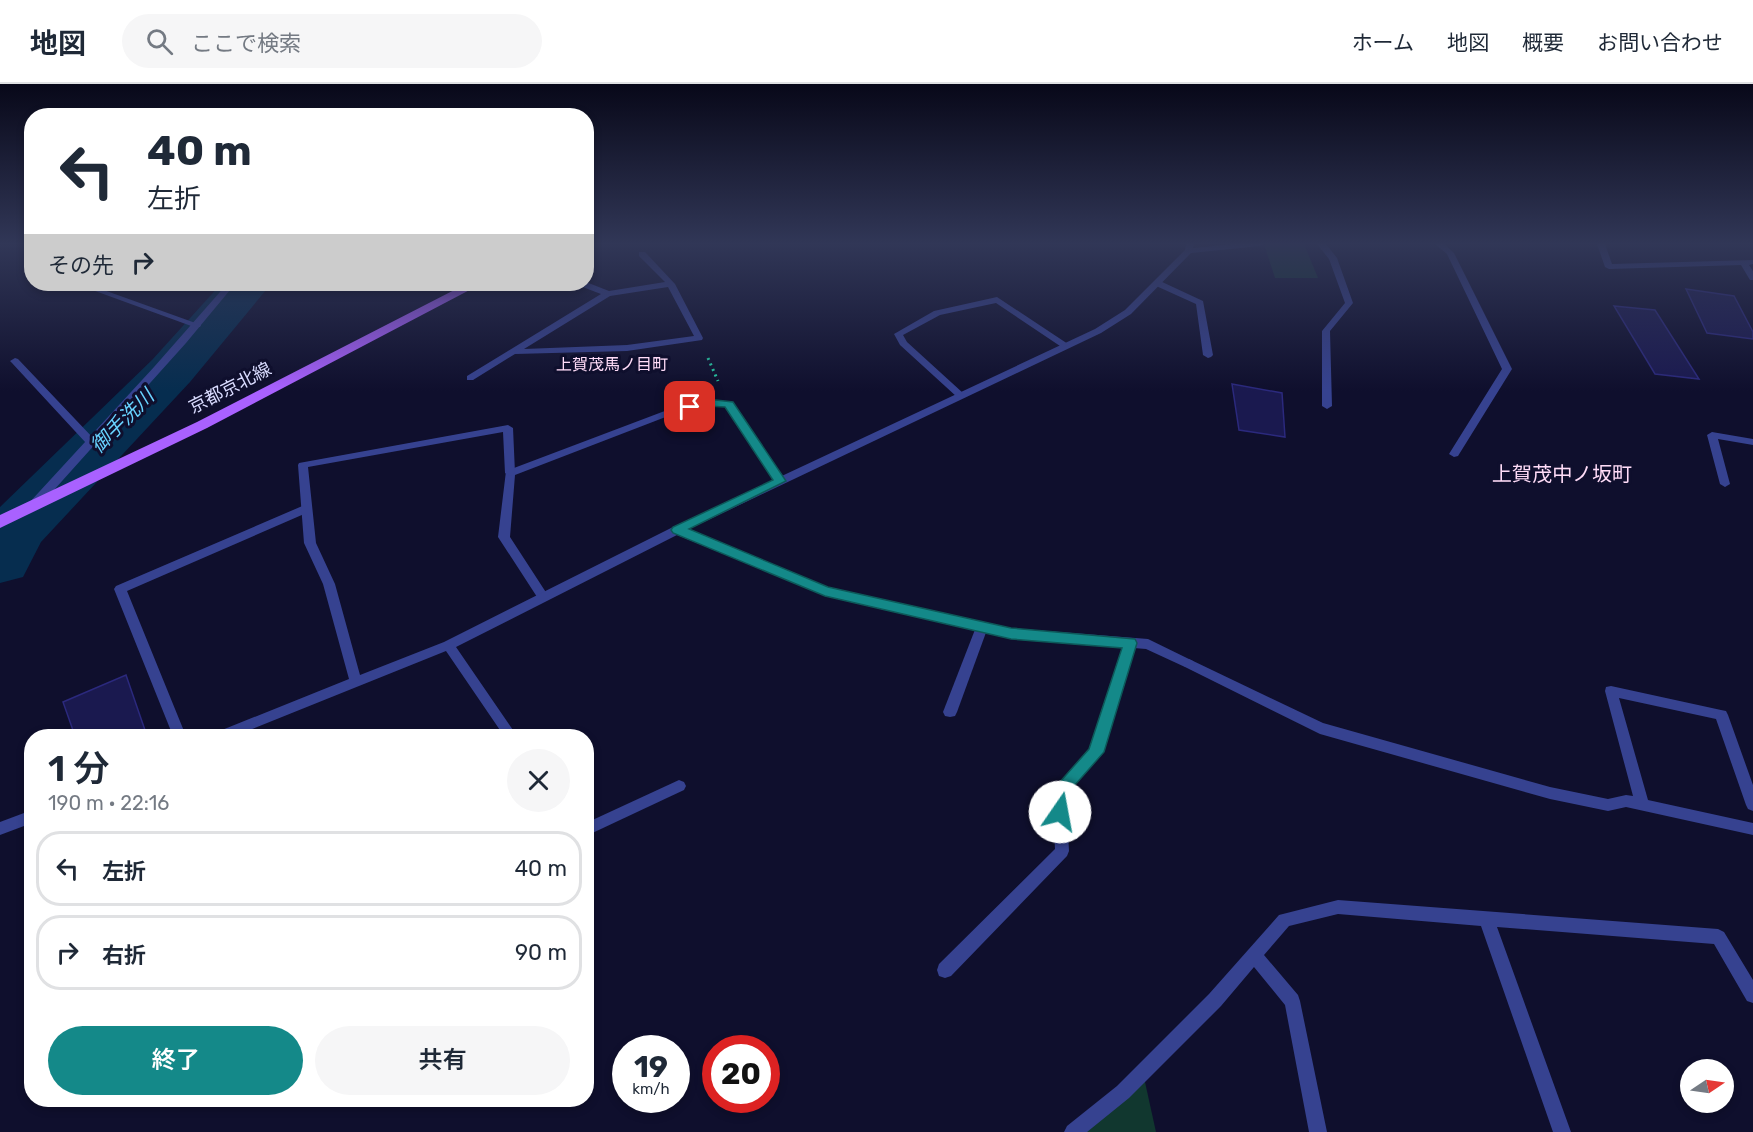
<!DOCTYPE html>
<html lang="ja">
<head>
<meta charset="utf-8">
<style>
	body { margin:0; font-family:Rubik,"Noto Sans JP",sans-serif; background:#f6f6f7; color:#1f2937; height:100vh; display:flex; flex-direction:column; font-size:22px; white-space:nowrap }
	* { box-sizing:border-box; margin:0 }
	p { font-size:20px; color:#747a83 }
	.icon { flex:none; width:33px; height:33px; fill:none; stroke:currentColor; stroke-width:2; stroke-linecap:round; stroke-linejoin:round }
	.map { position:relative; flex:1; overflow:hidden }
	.side { position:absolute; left:24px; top:645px; width:570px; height:378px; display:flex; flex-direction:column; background:#fff; border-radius:24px; box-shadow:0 3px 9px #0003 }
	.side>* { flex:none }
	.banner { position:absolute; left:24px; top:24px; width:570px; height:183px; border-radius:24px; box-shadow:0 3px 9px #0003; background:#fff; color:#1f2937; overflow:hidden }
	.needle { width:39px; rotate:77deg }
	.fabs { position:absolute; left:1680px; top:975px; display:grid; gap:12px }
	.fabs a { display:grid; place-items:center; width:54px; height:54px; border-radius:50%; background:#fff; box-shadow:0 3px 9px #0003; font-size:30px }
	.speed { position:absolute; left:612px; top:951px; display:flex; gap:12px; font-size:30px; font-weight:700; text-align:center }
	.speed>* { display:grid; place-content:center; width:78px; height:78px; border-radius:50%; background:#fff; box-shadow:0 3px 9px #0003; line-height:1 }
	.speed small { font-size:15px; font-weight:400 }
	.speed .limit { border:9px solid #d22; background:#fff; color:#111 }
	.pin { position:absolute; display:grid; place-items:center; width:51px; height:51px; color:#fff; margin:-26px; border-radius:12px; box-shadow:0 3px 9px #0006 }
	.me { position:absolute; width:66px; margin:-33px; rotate:12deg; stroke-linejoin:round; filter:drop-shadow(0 0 4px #0008) }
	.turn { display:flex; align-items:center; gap:21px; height:126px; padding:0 24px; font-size:27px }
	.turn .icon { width:78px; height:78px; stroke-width:2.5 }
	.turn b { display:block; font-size:42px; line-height:51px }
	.then { display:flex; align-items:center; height:57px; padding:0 24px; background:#0003; gap:12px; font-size:22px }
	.round { display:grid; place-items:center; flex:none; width:63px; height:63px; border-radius:32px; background:#f6f6f7 }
	.head { display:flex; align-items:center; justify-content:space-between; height:102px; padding:0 24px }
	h1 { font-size:36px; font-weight:600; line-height:45px }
	.button { display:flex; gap:12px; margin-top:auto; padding:12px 24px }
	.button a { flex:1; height:69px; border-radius:36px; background:#148989; color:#fff; font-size:24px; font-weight:600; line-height:69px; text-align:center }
	.button a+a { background:#f6f6f7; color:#1f2937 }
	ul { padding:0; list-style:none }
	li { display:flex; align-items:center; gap:18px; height:75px; margin:0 12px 9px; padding:0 12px; border:3px solid #e0e1e3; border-radius:24px }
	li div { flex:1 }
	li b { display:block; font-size:22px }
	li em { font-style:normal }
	header { display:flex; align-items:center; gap:36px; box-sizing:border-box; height:84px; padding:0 30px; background:#fff; border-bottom:2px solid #e0e1e3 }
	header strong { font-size:28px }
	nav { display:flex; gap:33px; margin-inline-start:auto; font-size:21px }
	.search { width:420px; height:54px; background:#f6f6f7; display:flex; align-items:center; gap:15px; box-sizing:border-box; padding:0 21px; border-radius:33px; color:#747a83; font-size:22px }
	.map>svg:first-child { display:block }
	.green { fill:#11372f }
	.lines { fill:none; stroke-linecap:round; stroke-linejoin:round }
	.river { fill:#062d4f; fill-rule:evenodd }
	.building { fill:#1a194f; stroke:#2b297d; stroke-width:1.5 }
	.path { stroke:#25c8a2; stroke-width:3; stroke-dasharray:2 4; stroke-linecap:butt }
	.lane { fill:#364290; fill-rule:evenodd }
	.street { fill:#364290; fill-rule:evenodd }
	.primary { fill:#a961ff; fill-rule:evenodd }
	.route { fill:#148989; stroke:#0d5959; stroke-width:1.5 }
	.labels { text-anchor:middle; stroke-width:6; stroke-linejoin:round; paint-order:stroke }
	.far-neighbourhood-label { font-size:16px; fill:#ffdcf8; stroke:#0f0f2d }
	.street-label { font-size:18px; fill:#dadcff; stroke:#0f0f2d }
	.water-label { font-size:20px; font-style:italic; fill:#68d3ff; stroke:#0f0f2d }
	.neighbourhood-label { font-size:20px; fill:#ffdcf8; stroke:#0f0f2d }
</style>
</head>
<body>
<header>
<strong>地図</strong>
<div class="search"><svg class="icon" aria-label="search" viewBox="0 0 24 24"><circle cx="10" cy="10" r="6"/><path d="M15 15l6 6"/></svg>ここで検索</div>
<nav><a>ホーム</a><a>地図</a><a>概要</a><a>お問い合わせ</a></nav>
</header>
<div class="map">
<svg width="1753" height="1048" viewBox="0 0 1753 1048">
	<rect width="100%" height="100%" fill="#0f0f2d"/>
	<g class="green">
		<polygon points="1264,160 1304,160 1318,194 1275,194"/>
		<polygon points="1143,989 1156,1048 1082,1048"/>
	</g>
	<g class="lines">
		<polygon class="river" points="221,200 271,200 190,298 41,458 23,493 0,499 0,423 152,276"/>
	</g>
	<g class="building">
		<polygon points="1686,205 1734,212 1753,248 1753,255 1707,249"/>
		<polygon points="1614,222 1655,226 1699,295 1655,290"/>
		<polygon points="1232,300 1282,309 1285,353 1239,346"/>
		<polygon points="126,591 147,652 75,652 63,618"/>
	</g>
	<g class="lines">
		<polyline class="path" points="708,274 718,297"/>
		<g class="lane">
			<polygon points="1317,160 1326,160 1337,174 1353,219 1330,247 1332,322 1327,325 1322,322 1322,247 1345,219 1329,175"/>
			<polygon points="1597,160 1605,160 1612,180 1753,176 1753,180 1749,181 1753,187 1753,196 1750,196 1741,181 1609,185 1605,183"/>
			<polygon points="1154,197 1160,197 1203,217 1213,271 1211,273 1208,274 1203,271 1196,220 1154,201"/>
			<polygon points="76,200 87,200 201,241 200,243 194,243"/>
			<polygon points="997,213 1071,262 1066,265 1063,264 996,219 940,231 903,251 907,258 963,309 963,313 957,313 900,261 894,250 934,227"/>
			<polygon points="15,274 18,275 94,355 94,359 86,359 12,279 10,277"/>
			<polygon points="707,315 732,318 785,397 784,399 776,399 726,323 707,321 676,329 515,391 510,453 549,513 543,517 539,516 498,453 506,387 670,325"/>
			<polygon points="1712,348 1753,355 1753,361 1718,355 1730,400 1725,403 1720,400 1707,351"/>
			<polygon points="307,420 311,421 312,424 311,427 127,507 186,652 173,652 114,505 116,502"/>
			<polygon points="982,538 986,540 988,543 957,628 955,632 950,633 945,632 943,628 976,543 978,540"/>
			<polygon points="1130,554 1134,556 1136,559 1103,668 1066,710 1069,767 1067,772 951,892 945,894 939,892 937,886 939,880 1055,765 1052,708 1090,665 1124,559 1126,556"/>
			<polygon points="1189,575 1323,639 1550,703 1608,715 1626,711 1633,712 1605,607 1606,603 1611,602 1721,626 1726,627 1728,631 1753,701 1753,727 1748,725 1746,721 1716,635 1619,614 1648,716 1753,739 1753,751 1626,723 1608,727 1550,715 1320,650 1185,583 1183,580 1185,577"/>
		</g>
		<g class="street">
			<polygon points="1186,160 1194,160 1193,164 1232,160 1264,160 1260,162 1191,169 1131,230 1101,249 687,446 827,503 1010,544 1148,555 1193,577 1195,580 1193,583 1185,583 1146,565 1010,554 825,511 677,451 456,563 517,652 504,652 446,567 235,652 216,652 217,648 349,595 323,500 304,459 298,381 299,379 508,341 513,344 515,389 510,392 505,389 503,348 308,383 316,459 335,500 360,591 444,558 673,443 1095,245 1125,226 1185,166"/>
			<polygon points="1435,160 1444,160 1454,169 1512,285 1458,372 1454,373 1449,370 1502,285 1447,170"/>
			<path d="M 639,168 L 645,168 L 675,200 L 703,254 L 702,256 L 627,267 L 515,270 L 473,296 L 467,296 L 467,292 L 601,210 L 580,202 L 579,200 L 586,198 L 609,207 L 665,198 L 639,172 ZM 668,203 L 694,252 L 627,261 L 524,265 L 610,212 Z"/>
			<polygon points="227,200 235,200 186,259 36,426 28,426 27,423 28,420 154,283"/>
			<polygon points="679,696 684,698 686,702 684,706 586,752 586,739"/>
			<polygon points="32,726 32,739 0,751 0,738"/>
			<polygon points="1338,816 1718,845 1724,848 1753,896 1753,919 1747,917 1714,860 1497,843 1571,1048 1553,1048 1481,842 1338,830 1289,842 1264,871 1298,911 1300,917 1327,1048 1309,1048 1285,921 1254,883 1221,922 1129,1014 1087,1048 1064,1048 1067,1042 1117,1002 1209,910 1279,831"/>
		</g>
		<polygon class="primary" points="466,200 481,200 207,344 0,444 0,431 197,338"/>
	</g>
	<linearGradient id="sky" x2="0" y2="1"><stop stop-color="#080819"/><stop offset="0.52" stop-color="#313757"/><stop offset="1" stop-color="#313757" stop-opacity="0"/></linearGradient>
	<rect width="1753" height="307" fill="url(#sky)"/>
	<polygon class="route" points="707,315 733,318 786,397 689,445 828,503 1011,544 1135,555 1137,559 1104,668 1067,710 1068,728 1066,733 1060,735 1054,733 1051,708 1089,665 1122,564 1011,555 825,512 673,449 671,446 673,443 773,396 725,323 707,322 690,326 684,323"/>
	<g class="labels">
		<g class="far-neighbourhood-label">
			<text x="612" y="286">上賀茂馬ノ目町</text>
		</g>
		<g class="street-label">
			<text transform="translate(230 304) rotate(-27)" y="6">京都京北線</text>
		</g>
		<g class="water-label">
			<text transform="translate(122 337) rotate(-45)" y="7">御手洗川</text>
		</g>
		<g class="neighbourhood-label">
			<text x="1562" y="397">上賀茂中ノ坂町</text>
		</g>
	</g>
</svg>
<div class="fabs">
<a><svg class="needle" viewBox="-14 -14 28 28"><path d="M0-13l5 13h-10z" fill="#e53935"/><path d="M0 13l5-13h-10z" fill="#747a83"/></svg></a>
</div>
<div class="speed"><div>19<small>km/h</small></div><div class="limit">20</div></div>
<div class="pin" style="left:690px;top:323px;background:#d93025"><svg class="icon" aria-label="arrive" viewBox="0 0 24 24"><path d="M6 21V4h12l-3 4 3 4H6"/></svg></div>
<svg class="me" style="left:1060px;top:728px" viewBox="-20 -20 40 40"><circle r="19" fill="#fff"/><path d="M0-13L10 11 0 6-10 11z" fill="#148989"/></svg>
<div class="banner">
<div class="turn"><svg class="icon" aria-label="left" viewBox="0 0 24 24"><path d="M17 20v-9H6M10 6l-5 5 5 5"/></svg><div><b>40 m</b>左折</div></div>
<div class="then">その先<svg class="icon" aria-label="right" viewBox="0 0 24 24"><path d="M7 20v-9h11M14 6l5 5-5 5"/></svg></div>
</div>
<section class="side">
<div class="head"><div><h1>1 分</h1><p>190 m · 22:16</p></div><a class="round"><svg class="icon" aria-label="close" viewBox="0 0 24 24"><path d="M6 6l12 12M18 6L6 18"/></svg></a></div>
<ul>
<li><svg class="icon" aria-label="left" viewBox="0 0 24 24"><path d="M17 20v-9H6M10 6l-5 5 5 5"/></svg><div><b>左折</b></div><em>40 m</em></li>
<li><svg class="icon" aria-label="right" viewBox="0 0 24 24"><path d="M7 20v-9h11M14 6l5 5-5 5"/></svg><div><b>右折</b></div><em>90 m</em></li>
</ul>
<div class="button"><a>終了</a><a>共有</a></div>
</section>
</div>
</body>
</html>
